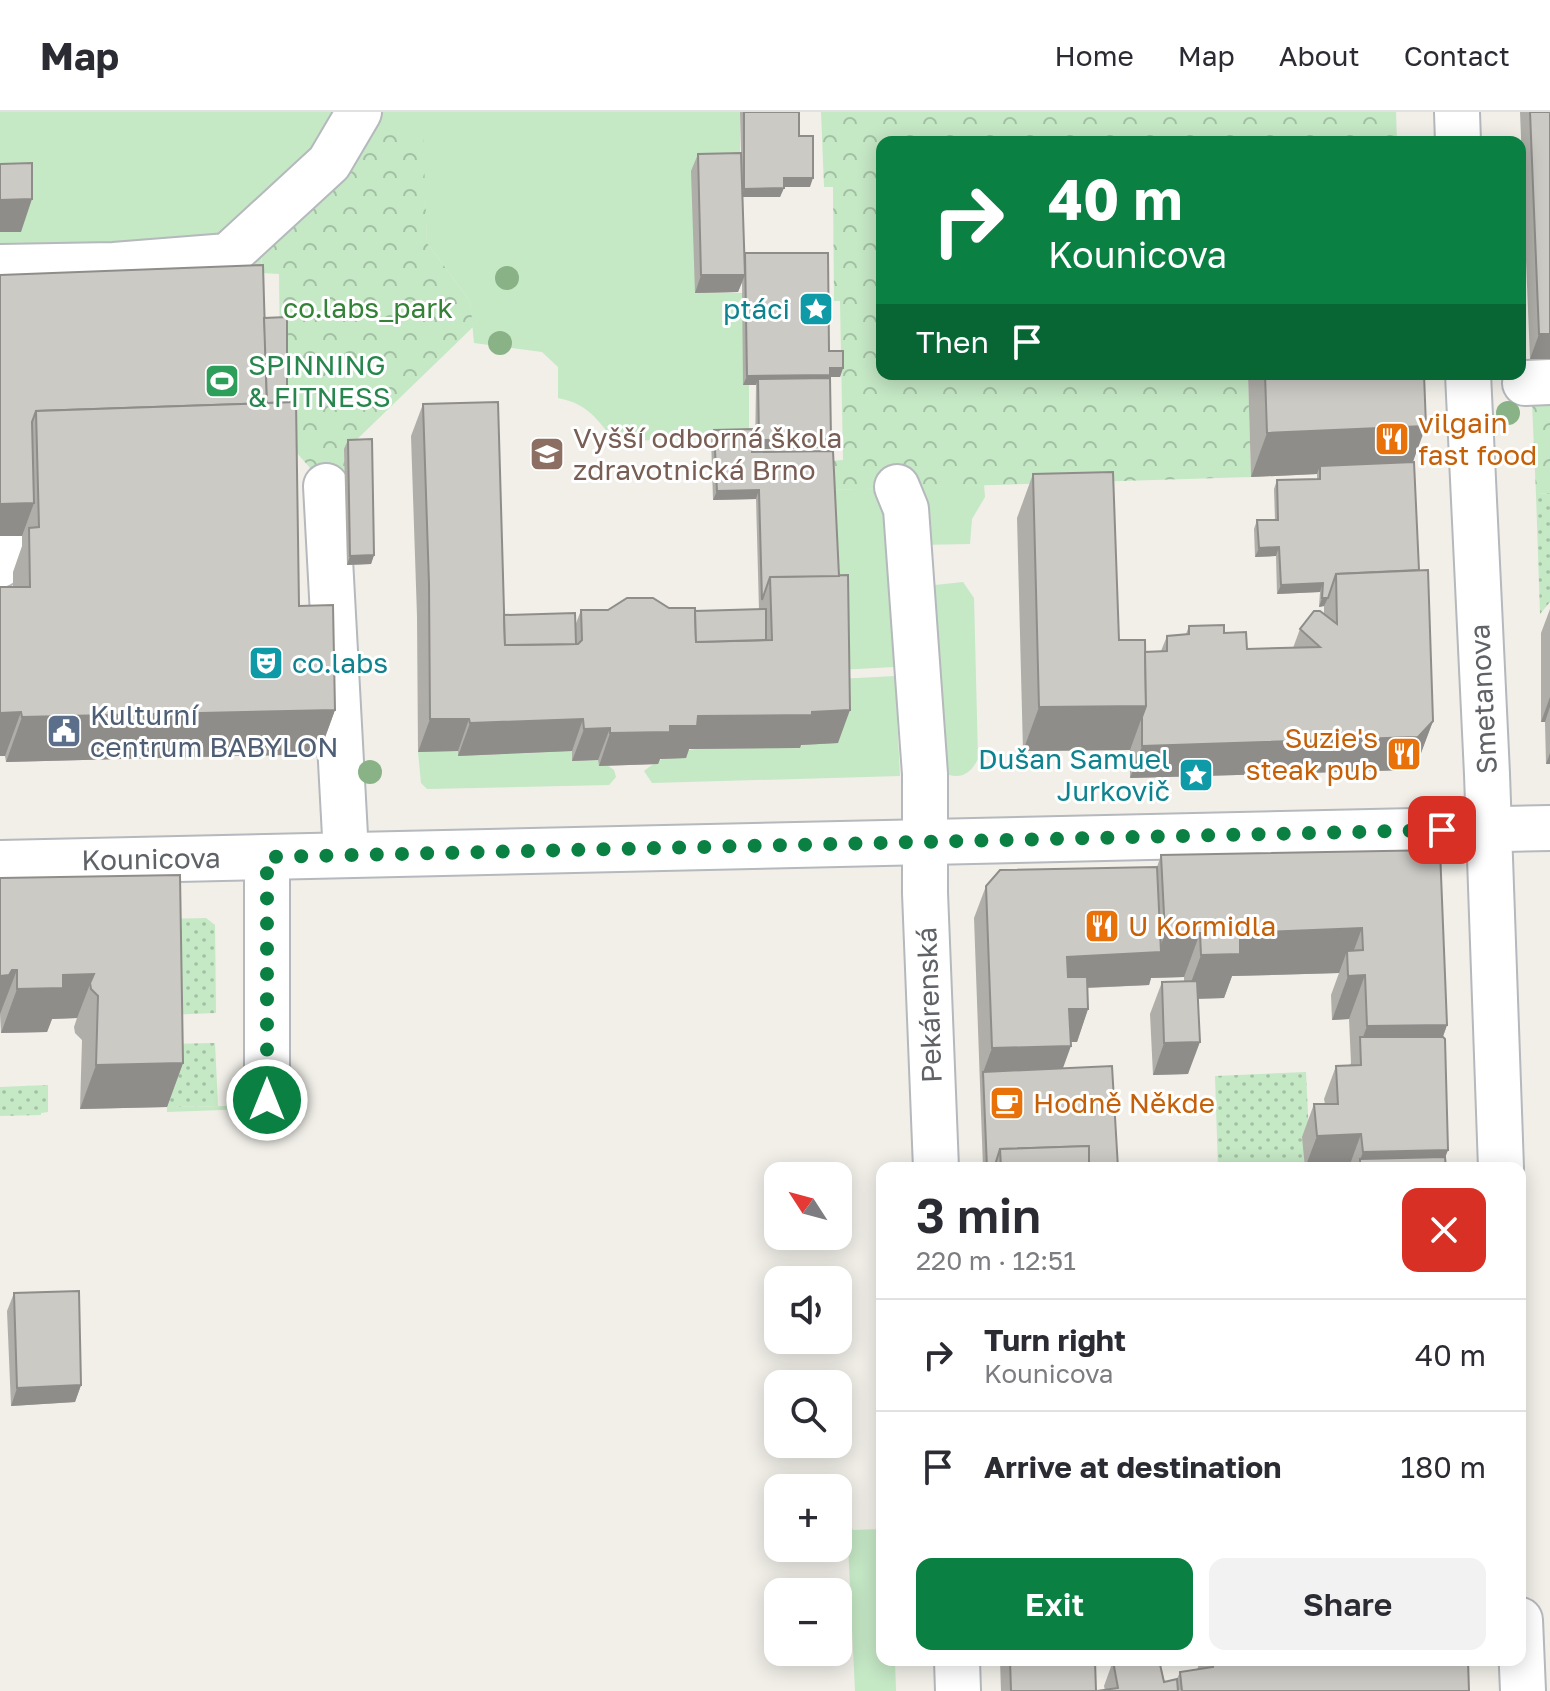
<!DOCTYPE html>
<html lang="en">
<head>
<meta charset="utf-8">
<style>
	body { margin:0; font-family:"Golos Text",sans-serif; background:#f2f2f3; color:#2b2b33; height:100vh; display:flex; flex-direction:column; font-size:30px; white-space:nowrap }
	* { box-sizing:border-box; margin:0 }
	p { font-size:26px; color:#7c7c81 }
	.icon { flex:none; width:44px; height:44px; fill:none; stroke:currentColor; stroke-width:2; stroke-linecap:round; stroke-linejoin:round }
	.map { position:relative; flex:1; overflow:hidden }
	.side { position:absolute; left:876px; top:1050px; width:650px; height:504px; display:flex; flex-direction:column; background:#fff; border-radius:16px; box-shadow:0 4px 20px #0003 }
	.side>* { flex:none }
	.hud { position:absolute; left:876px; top:24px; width:650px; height:244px; border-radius:16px; box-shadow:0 4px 20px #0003; background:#0b8043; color:#fff; overflow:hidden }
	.needle { width:52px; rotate:306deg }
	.controls { position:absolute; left:764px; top:1050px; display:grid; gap:16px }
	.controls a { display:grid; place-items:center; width:88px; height:88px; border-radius:16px; background:#fff; box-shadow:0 4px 20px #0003; font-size:40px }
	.pin { position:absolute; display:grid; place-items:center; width:68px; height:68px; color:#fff; margin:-34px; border-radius:16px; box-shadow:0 4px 12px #0006 }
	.me { position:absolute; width:88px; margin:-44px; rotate:0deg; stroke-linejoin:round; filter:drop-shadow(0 0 6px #0008) }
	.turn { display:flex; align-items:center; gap:28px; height:168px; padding:0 40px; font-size:36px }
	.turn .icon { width:104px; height:104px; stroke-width:2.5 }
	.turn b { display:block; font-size:56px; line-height:68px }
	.then { display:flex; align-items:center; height:76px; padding:0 40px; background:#0003; gap:16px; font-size:30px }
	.round { display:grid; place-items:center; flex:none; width:84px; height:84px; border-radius:16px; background:#f2f2f3 }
	.overview { display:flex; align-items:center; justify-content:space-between; height:136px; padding:0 40px }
	h1 { font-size:48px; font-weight:600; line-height:60px }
	.button { display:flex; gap:16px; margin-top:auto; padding:16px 40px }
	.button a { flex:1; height:92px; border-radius:16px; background:#0b8043; color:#fff; font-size:32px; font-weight:600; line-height:92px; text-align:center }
	.button a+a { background:#f2f2f3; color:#2b2b33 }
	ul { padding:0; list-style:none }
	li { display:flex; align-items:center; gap:24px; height:112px; padding:0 40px; border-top:2px solid #e1e1e2 }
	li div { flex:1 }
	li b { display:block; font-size:30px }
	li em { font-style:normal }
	header { display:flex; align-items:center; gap:48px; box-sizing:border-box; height:112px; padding:0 40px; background:#fff; border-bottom:2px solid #e1e1e2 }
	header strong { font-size:38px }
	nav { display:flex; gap:44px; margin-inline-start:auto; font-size:28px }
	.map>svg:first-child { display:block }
	.grass { fill:#c5e8c5 }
	.park { fill:url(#park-crowns) }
	.garden { fill:url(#garden-dots) }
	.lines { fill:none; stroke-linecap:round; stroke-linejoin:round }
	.minor-casing { stroke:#b5b8bc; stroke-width:48 }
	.minor { stroke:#fff; stroke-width:44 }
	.tree { fill:#89b387 }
	.wall { fill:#afaea9 }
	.shaded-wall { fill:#8f8d8a }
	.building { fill:#cccac5; stroke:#8f8d8a; stroke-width:2 }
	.route { stroke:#0b8043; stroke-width:14; stroke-dasharray:0 25.2 }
	.labels { text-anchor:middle; stroke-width:6; stroke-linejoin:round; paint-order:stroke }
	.park-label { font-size:28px; fill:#348238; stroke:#fff }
	.culture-label { font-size:28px; fill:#0d838f; stroke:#fff; text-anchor:end }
	.leisure-label { font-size:28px; fill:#27864d; stroke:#fff; text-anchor:start }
	.food-label { font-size:28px; fill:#c56008; stroke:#fff; text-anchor:start }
	.education-label { font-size:28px; fill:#785e54; stroke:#fff; text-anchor:start }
	.street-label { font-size:28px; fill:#5f6368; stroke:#fff }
	.service-label { font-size:28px; fill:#4e5e75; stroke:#fff; text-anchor:start }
</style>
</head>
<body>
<header>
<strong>Map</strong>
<nav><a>Home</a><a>Map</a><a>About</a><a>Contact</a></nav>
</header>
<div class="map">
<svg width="1550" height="1579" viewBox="0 0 1550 1579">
	<defs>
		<pattern id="park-crowns" width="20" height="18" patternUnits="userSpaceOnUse" patternTransform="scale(2)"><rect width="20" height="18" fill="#c5e8c5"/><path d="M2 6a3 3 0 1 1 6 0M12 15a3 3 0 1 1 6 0" fill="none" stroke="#a3c0a4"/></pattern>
		<pattern id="garden-dots" width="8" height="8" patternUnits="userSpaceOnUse" patternTransform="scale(2)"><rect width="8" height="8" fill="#c5e8c5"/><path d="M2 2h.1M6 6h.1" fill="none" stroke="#a3c0a4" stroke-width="1.8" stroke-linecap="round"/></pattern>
	</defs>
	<rect width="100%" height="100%" fill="#f1efe8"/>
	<g class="grass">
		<path d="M 0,0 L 740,0 L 740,59 L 695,180 L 743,181 L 743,273 L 749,273 L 749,326 L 615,329 C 596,307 589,292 558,286 L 558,255 L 542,240 L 474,231 L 470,189 L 427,131 L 422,21 L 322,79 L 261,118 L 262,185 L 0,195 Z"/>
		<polygon points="984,373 985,385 972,407 970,432 918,433 913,375"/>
		<polygon points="883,376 894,555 838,558 831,378"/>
		<path d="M 963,470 L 974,486 L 978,647 C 969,665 956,669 939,658 L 925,480 L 935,473 Z"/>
		<path d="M 895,564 L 900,664 L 652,671 L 644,659 C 686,623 751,638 800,636 L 838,567 Z"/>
		<polygon points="458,639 459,644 572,639 572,649 598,648 599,653 607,653 614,658 616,665 609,673 427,677 421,671 418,640"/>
		<polygon points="281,993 280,996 167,1000 167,995"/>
		<polygon points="838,1416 841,1419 847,1419 846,1416 852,1416 853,1418 882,1417 882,1548 895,1548 896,1579 855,1579 848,1432 838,1432"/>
	</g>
	<g class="park">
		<polygon points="821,0 1396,0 1397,30 882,30 882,262 1248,262 1251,365 831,378 830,349 843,348 840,189 834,189 833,75 824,75"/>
		<polygon points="423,21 427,131 470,189 473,215 347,337 345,373 326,374 281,323 279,162 262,161 261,118 322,79 376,24"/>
		<polygon points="1532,291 1550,291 1550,381 1536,382"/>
	</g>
	<g class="garden">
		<polygon points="1550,381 1550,490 1540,502 1536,382"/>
		<polygon points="206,806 215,813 216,901 166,903 164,807"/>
		<polygon points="215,931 218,994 167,995 167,932"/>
		<polygon points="1306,960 1309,1024 1305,1056 1218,1056 1215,964"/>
		<polygon points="48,973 48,1000 41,1001 41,1003 0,1004 0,975"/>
	</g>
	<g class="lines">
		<g class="minor-casing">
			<g id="minor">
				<polyline points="1457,0 1458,30"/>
				<polyline points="0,155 114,153 228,144 329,51 359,0"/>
				<polyline points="1468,262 1487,662 1501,1056"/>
				<polyline points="1525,271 1550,270"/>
				<polyline points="326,374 346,742"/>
				<polyline points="897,375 906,397 925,662 925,781 936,1056"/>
				<polyline points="0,453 8,443 8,424"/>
				<polyline points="267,745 267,988"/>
				<polyline points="0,751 1550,716"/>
				<polyline points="1520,1508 1523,1579"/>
				<polyline points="957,1548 958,1579"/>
			</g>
		</g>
		<use href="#minor" class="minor"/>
	</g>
	<g class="tree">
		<circle cx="507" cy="166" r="12"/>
		<circle cx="500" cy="231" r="12"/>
		<circle cx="1508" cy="301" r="12"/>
		<circle cx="370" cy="660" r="12"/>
	</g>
	<g class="wall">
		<polygon points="740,0 799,0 799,24 810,75 784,75 780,85 743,85 744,144 829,239 843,256 840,265 829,265 829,266 831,327 827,336 755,337 756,273 743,273 742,170 738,180 695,181 691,59 698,42 741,41"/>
		<polygon points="1520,0 1550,0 1550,247 1530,247"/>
		<polygon points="0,163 264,206 287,290 299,494 335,598 319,642 6,650 5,644 0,644 0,475 13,475 13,460 22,434 22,423 0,424"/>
		<polygon points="1248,262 1424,262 1413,350 1419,458 1433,609 1421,641 1407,658 1130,666 1130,638 1023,639 1017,406 1033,362 1119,528 1145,540 1161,539 1167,524 1186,522 1189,514 1224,521 1247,537 1293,536 1300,517 1324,502 1324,494 1319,495 1320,480 1277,482 1276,444 1255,445 1254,417 1257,408 1275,408 1274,377 1277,368 1317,367 1317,362 1251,365"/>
		<polygon points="423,292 504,503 575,514 581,498 695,499 759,498 756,387 713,388 711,326 714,318 752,340 838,631 801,633 800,636 689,637 686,646 660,647 658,652 599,654 598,648 572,649 572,639 458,644 458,639 418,640 417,504 411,324"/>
		<polygon points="348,328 374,443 371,452 347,453 344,337"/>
		<polygon points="1550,497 1550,652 1546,652 1545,610 1541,610 1541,521"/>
		<polygon points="1440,738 1447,913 1443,925 1448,1038 1445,1045 1446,1056 1350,1056 1349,1055 1305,1056 1302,1025 1314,992 1325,992 1324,987 1336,954 1350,953 1351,951 1349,907 1332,908 1331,883 1339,861 1232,864 1224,886 1198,887 1188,962 1153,963 1150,902 1162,870 1184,869 1184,865 1151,866 1149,873 1088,876 1088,897 1077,930 1070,930 1062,957 1118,1056 983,1056 974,806 986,774 1157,755 1161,743"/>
		<polygon points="0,766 183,951 167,995 80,997 82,928 75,921 74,915 77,906 52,907 47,920 1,921 0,902"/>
		<polygon points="14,1181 81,1273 75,1290 11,1294 7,1199"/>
		<polygon points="1000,1548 1095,1548 1096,1579 1001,1579"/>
		<polygon points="1163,1548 1256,1548 1257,1549 1469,1579 1097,1579 1105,1578 1104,1574 1113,1549 1164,1570 1177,1567 1180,1560 1197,1558 1200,1549 1163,1551"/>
	</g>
	<g class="shaded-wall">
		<polygon points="784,66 813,66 810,75 780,75"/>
		<polygon points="784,76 780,85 741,85 744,77"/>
		<polygon points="32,87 21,120 0,120 0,88"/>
		<polygon points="701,163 745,163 738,180 695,181"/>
		<polygon points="1539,222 1550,222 1550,247 1530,247"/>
		<polygon points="830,256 843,256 840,265 829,265 827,272 758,267 756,273 743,273 747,264"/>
		<polygon points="1426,314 1410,358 1320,354 1317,362 1251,365 1267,321"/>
		<polygon points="831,327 827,336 755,337 759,328"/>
		<polygon points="759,378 756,387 713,388 717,379"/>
		<polygon points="34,391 22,424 0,424 0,392"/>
		<polygon points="1279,435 1276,444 1255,445 1259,436"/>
		<polygon points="374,443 371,452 347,453 350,444"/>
		<polygon points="1323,471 1320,480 1277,482 1281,473"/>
		<polygon points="1322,486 1328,486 1324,494 1319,495"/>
		<polygon points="1550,585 1550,595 1545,610 1541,610"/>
		<polygon points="1146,594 1130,638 1023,639 1039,595"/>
		<polygon points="335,598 319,642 6,650 22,605"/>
		<polygon points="850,598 838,631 801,633 800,636 689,637 686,646 660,647 658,652 599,654 610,621 670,614 698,604"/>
		<polygon points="21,600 5,644 0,644 0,601"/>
		<polygon points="430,607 469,607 458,639 418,640"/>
		<polygon points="583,607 572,639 458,644 470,611"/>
		<polygon points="1433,609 1421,641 1407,658 1130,666 1142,634"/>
		<polygon points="610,616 598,648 572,649 584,617"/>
		<polygon points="1550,641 1550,652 1546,652"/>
		<polygon points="1362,816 1347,857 1347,839 1339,861 1232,864 1224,886 1185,887 1201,843 1240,821"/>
		<polygon points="1200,821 1184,865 1151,866 1149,873 1055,877 1067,845 1158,840 1165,822"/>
		<polygon points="12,858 17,858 0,902 0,864"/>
		<polygon points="94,862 77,906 52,907 47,920 1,921 17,877 63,863"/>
		<polygon points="1365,863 1349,907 1332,908 1348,864"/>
		<polygon points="1069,897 1088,897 1077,930 1057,930"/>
		<polygon points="1447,913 1431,957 1361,953 1360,933 1367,914"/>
		<polygon points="1200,930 1188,962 1153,963 1164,931"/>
		<polygon points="1071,934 1059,967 983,960 980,969 992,936"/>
		<polygon points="183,951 167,995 80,997 96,953"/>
		<polygon points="1361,1022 1349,1055 1305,1056 1317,1024"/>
		<polygon points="1448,1038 1441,1056 1360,1047 1357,1056 1363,1040"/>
		<polygon points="81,1273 75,1290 11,1294 17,1276"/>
		<polygon points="1164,1548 1201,1548 1200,1549 1163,1551"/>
	</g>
	<g class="building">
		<polygon points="744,0 799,0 799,24 813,24 813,66 784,66 784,76 744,77"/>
		<polygon points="1530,0 1550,0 1550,222 1539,222"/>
		<polygon points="741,41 745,163 701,163 698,42"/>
		<polygon points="32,51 32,87 0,88 0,52"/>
		<polygon points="745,141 828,141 829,239 843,239 843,256 830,256 830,263 747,264"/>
		<polygon points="263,153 267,291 36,299 32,310 34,391 0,392 0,163"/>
		<polygon points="287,205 287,290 267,291 264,206"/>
		<polygon points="1265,262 1424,262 1426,314 1267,321"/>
		<polygon points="830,266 831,327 759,328 758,267"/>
		<polygon points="296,290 299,494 333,493 335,598 22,605 21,600 0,601 0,475 30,475 29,416 39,415 36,299"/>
		<polygon points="498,290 505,533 578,532 582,528 581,498 608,498 627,486 653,486 669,496 695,496 696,530 772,528 770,465 848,463 850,598 812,600 812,603 698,604 697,614 670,614 670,620 610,621 610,616 584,617 583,607 470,611 469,607 430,607 429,472 423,292"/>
		<polygon points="752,317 752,340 833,339 839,464 770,465 762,488 759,378 717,379 714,318"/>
		<polygon points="372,327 374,443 350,444 348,328"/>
		<polygon points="1414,350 1419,458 1336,462 1328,486 1322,486 1323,471 1281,473 1279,435 1259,436 1257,408 1278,408 1277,368 1320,367 1320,354"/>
		<polygon points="1113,360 1119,528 1145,528 1146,594 1039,595 1033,362"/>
		<polygon points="1428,458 1433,609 1418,625 1142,634 1142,605 1146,594 1145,540 1167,539 1167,524 1189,522 1189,514 1224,513 1224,521 1246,520 1247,537 1320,535 1300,517 1314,499 1320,499 1337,512 1336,462"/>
		<polygon points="766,497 766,528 696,530 695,499"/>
		<polygon points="575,501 576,532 505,533 504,503"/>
		<polygon points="1440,738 1447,913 1367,914 1365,863 1348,864 1347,839 1363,838 1362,816 1240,821 1240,842 1201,843 1200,821 1165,822 1161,743"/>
		<polygon points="1157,755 1161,840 1067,845 1068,865 1087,865 1088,897 1069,897 1071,934 992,936 986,774 1000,758"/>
		<polygon points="180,763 183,951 96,953 98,884 91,877 90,871 94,862 63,863 63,876 17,877 17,858 12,858 9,863 0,864 0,766"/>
		<polygon points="1197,869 1200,930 1164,931 1162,870"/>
		<polygon points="1360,925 1443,925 1445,927 1448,1038 1363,1040 1361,1022 1317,1024 1314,992 1338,992 1336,954 1361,953"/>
		<polygon points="1112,954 1118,1056 1089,1056 1089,1034 1000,1037 994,1056 987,1056 983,960"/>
		<polygon points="1089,1034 1089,1056 1001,1056 1000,1037"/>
		<polygon points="1445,1045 1446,1056 1360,1056 1360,1047"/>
		<polygon points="79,1179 81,1273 17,1276 14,1181"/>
		<polygon points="1010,1548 1095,1548 1096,1579 1011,1579"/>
		<polygon points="1114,1548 1159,1548 1164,1570 1177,1567 1178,1579 1097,1579 1118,1576 1113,1549"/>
		<polygon points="1212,1548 1256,1548 1257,1549 1267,1548 1468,1548 1469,1579 1182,1579 1180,1560 1213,1555"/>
	</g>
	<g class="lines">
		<polyline class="route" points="267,988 267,745 1442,718"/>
	</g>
	<defs>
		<g id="sight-square" transform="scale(1.8)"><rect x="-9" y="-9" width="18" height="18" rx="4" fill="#0f9aa8" stroke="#fff"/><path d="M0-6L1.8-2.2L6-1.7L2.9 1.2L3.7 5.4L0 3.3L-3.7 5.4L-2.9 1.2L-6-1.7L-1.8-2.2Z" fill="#fff"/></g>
		<g id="stadium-square" transform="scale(1.8)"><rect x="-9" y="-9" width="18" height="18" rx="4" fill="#2e9e5b" stroke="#fff"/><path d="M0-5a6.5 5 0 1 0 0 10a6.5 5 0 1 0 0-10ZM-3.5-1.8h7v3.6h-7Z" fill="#fff"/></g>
		<g id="restaurant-square" transform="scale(1.8)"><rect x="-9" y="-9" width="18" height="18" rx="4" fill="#e8710a" stroke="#fff"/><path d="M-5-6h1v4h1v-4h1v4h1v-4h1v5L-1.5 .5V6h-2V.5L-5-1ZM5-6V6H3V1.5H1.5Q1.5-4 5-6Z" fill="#fff"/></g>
		<g id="university-square" transform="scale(1.8)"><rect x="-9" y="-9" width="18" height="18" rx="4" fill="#8d6e63" stroke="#fff"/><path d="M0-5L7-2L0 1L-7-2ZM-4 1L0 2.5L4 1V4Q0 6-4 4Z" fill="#fff"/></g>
		<g id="theatre-square" transform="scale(1.8)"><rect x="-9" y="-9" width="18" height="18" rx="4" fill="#0f9aa8" stroke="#fff"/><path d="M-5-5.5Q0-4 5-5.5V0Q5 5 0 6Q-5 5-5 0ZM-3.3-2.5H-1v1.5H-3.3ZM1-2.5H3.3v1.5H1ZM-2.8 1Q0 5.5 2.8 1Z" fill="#fff"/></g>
		<g id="civic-square" transform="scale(1.8)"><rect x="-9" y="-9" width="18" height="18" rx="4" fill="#5c6f8a" stroke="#fff"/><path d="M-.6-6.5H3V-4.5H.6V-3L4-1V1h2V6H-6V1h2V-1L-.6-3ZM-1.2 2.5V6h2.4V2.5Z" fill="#fff"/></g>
		<g id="cafe-square" transform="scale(1.8)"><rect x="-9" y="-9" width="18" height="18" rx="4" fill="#e8710a" stroke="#fff"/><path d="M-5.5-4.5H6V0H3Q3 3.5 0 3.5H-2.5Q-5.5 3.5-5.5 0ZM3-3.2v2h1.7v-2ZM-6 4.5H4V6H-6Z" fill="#fff"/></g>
	</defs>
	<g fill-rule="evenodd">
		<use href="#sight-square" x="816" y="197"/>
		<use href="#stadium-square" x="222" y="269"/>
		<use href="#restaurant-square" x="1392" y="327"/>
		<use href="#university-square" x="547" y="342"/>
		<use href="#theatre-square" x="266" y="551"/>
		<use href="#civic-square" x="64" y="619"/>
		<use href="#restaurant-square" x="1404" y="642"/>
		<use href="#sight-square" x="1196" y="663"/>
		<use href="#restaurant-square" x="1102" y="814"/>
		<use href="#cafe-square" x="1007" y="991"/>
	</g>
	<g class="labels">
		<g class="park-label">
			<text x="368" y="206">co.labs_park</text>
		</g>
		<g class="culture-label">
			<text x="790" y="207">ptáci</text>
			<text x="292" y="561" text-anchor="start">co.labs</text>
			<text x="1170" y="657">Dušan Samuel<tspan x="1170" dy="32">Jurkovič</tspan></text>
		</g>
		<g class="leisure-label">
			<text x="248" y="263">SPINNING<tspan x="248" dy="32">&amp; FITNESS</tspan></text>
		</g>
		<g class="food-label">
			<text x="1418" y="321">vilgain<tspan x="1418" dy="32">fast food</tspan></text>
			<text x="1378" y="636" text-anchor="end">Suzie's<tspan x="1378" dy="32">steak pub</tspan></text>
			<text x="1128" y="824">U Kormidla</text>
			<text x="1033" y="1001">Hodně Někde</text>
		</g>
		<g class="education-label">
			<text x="573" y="336">Vyšší odborná škola<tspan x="573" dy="32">zdravotnická Brno</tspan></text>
		</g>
		<g class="street-label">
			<text transform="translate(1483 587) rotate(-93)" y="10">Smetanova</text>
			<text transform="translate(151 747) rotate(-1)" y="10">Kounicova</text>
			<text transform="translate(929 893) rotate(-92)" y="10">Pekárenská</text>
		</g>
		<g class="service-label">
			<text x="90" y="613">Kulturní<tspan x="90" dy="32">centrum BABYLON</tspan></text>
		</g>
	</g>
</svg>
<div class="controls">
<a><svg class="needle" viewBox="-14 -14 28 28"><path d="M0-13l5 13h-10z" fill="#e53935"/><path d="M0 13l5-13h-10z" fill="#7c7c81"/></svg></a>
<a><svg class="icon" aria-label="sound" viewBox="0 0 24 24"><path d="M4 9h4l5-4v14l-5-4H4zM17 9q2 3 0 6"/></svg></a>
<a><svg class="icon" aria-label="search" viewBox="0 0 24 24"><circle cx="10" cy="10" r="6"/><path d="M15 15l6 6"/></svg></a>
<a>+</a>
<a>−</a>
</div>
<div class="pin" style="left:1442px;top:718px;background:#d93025"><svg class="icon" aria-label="arrive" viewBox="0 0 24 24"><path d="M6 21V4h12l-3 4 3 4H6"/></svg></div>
<svg class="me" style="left:267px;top:988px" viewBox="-20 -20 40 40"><circle r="17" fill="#0b8043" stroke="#fff" stroke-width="3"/><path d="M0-11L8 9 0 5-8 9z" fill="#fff"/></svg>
<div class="hud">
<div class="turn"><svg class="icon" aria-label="right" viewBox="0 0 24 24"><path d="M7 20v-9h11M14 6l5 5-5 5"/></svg><div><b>40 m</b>Kounicova</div></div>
<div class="then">Then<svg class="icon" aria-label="arrive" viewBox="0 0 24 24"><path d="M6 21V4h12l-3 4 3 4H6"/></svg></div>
</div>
<section class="side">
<div class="overview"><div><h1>3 min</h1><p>220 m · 12:51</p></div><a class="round" style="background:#d93025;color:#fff"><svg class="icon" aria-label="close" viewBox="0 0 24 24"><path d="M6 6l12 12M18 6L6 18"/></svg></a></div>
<ul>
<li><svg class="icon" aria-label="right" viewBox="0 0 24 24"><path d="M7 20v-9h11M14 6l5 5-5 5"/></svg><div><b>Turn right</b><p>Kounicova</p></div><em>40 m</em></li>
<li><svg class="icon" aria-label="arrive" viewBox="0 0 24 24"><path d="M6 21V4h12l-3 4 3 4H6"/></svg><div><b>Arrive at destination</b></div><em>180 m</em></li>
</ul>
<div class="button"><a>Exit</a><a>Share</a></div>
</section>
</div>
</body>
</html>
